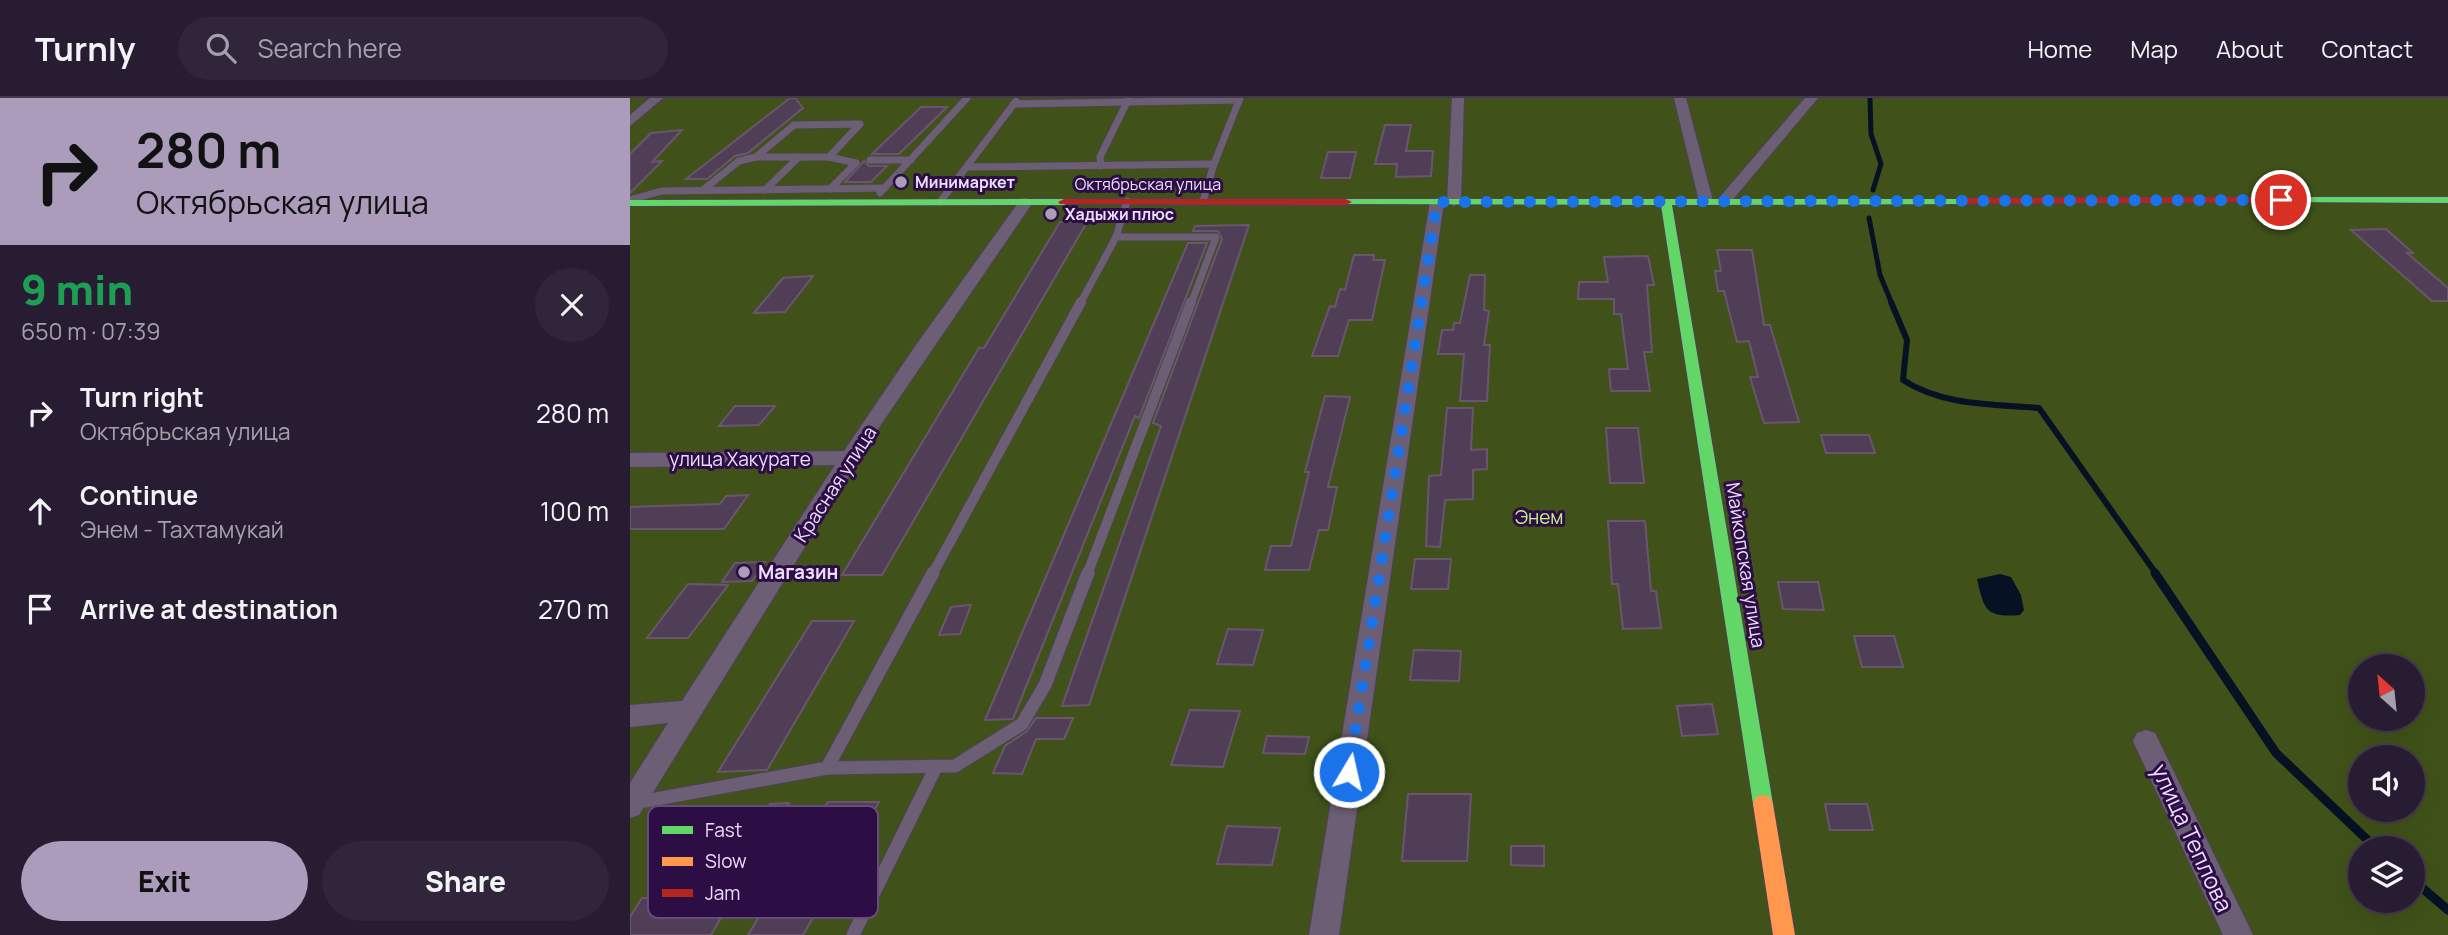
<!DOCTYPE html>
<html lang="en">
<head>
<meta charset="utf-8">
<style>
	body { margin:0; font-family:Manrope,sans-serif; background:#30253a; color:#f1f3f6; height:100vh; display:flex; flex-direction:column; font-size:26px; white-space:nowrap }
	* { box-sizing:border-box; margin:0 }
	p { font-size:23px; color:#a5a1ac }
	.icon { flex:none; width:38px; height:38px; fill:none; stroke:currentColor; stroke-width:2; stroke-linecap:round; stroke-linejoin:round }
	.map { position:relative; flex:1; overflow:hidden }
	.details { display:flex; flex-direction:column; background:#281c32; width:630px }
	.details>* { flex:none }
	.top-card { background:#ac9cbc; color:#111; overflow:hidden }
	.needle { width:46px; rotate:333deg }
	.buttons { position:absolute; left:1718px; top:556px; display:grid; gap:14px }
	.buttons a { display:grid; place-items:center; width:77px; height:77px; border-radius:50%; background:#281c32; box-shadow:0 7px 28px #0002,0 0 0 2px #443a4d; font-size:35px }
	.pin { position:absolute; display:grid; place-items:center; width:60px; height:60px; color:#fff; margin:-30px; border:4px solid #fff; border-radius:50%; box-shadow:0 2px 7px #0007 }
	.me { position:absolute; width:77px; margin:-38px; rotate:9deg; stroke-linejoin:round; filter:drop-shadow(0 0 5px #0008) }
	.turn { display:flex; align-items:center; gap:24px; height:147px; padding:0 21px; font-size:32px }
	.turn .icon { width:91px; height:91px; stroke-width:2.5 }
	.turn b { display:block; font-size:49px; line-height:60px }
	.round { display:grid; place-items:center; flex:none; width:74px; height:74px; border-radius:37px; background:#30253a }
	.overview { display:flex; align-items:center; justify-content:space-between; height:119px; padding:0 21px }
	h1 { font-size:42px; font-weight:800; line-height:52px; color:#1e9e55 }
	.cta { display:flex; gap:14px; margin-top:auto; padding:14px 21px }
	.cta a { flex:1; height:80px; border-radius:42px; background:#ac9cbc; color:#111; font-size:28px; font-weight:800; line-height:80px; text-align:center }
	.cta a+a { background:#30253a; color:#f1f3f6 }
	ul { padding:0; list-style:none }
	li { display:flex; align-items:center; gap:21px; height:98px; padding:0 21px }
	li div { flex:1 }
	li b { display:block; font-size:26px }
	li em { font-style:normal }
	header { display:flex; align-items:center; gap:42px; box-sizing:border-box; height:98px; padding:0 35px; background:#281c32; border-bottom:2px solid #443a4d }
	header strong { font-size:33px }
	nav { display:flex; gap:38px; margin-inline-start:auto; font-size:24px }
	.search { width:490px; height:63px; background:#30253a; display:flex; align-items:center; gap:18px; box-sizing:border-box; padding:0 24px; border-radius:38px; color:#a5a1ac; font-size:26px }
	main { display:flex; flex:1; min-height:0 }
	.map>svg:first-child { display:block }
	.green { fill:#405219; fill-rule:evenodd }
	.water { fill:#061223 }
	.lines { fill:none; stroke-linecap:round; stroke-linejoin:round }
	.stream-far2 { stroke:#061223; stroke-width:5 }
	.stream-far1 { stroke:#061223; stroke-width:6 }
	.stream { stroke:#061223; stroke-width:9 }
	.building { fill:#503e56; stroke:#69566e; stroke-width:2 }
	.lane-far2-casing { stroke:#4e4159; stroke-width:8 }
	.lane-far1-casing { stroke:#4e4159; stroke-width:11 }
	.lane-casing { stroke:#4e4159; stroke-width:15 }
	.street-casing { stroke:#4e4159; stroke-width:2 }
	.fast-casing { stroke:#4e4159; stroke-width:2 }
	.slow-casing { stroke:#4e4159; stroke-width:2 }
	.jam-casing { stroke:#4e4159; stroke-width:2 }
	.lane-far2 { stroke:#6b5e75; stroke-width:7 }
	.lane-far1 { stroke:#6b5e75; stroke-width:10 }
	.lane { stroke:#6b5e75; stroke-width:13 }
	.street { fill:#6b5e75; fill-rule:evenodd }
	.fast { fill:#63d668; fill-rule:evenodd }
	.slow { fill:#ff974d; fill-rule:evenodd }
	.jam { fill:#b3261e; fill-rule:evenodd }
	.route { stroke:#1a73e8; stroke-width:12; stroke-dasharray:0 21.6 }
	.poi-dot { fill:#ac9cbc; stroke:#2c0d44; stroke-width:2.5 }
	.labels { text-anchor:middle; stroke-width:6; stroke-linejoin:round; paint-order:stroke }
	.far-poi-label { font-size:16px; font-weight:bold; fill:#ecdcfe; stroke:#2c0d44; text-anchor:start }
	.far-street-label { font-size:16px; fill:#ecdcfe; stroke:#2c0d44 }
	.street-label { font-size:19px; fill:#ecdcfe; stroke:#2c0d44 }
	.park-label { font-size:19px; fill:#c6ee8c; stroke:#2c0d44 }
	.poi-label { font-size:19px; font-weight:bold; fill:#ecdcfe; stroke:#2c0d44; text-anchor:start }
	.near-street-label { font-size:23px; fill:#ecdcfe; stroke:#2c0d44 }
	.key { fill:#2c0d44; stroke:#664b7c; stroke-width:2 }
	.key-label { font-size:19px; fill:#ecdcfe }
</style>
</head>
<body>
<header>
<strong>Turnly</strong>
<div class="search"><svg class="icon" aria-label="search" viewBox="0 0 24 24"><circle cx="10" cy="10" r="6"/><path d="M15 15l6 6"/></svg>Search here</div>
<nav><a>Home</a><a>Map</a><a>About</a><a>Contact</a></nav>
</header>
<main>
<section class="details">
<div class="top-card">
<div class="turn"><svg class="icon" aria-label="right" viewBox="0 0 24 24"><path d="M7 20v-9h11M14 6l5 5-5 5"/></svg><div><b>280 m</b>Октябрьская улица</div></div>
</div>
<div class="overview"><div><h1>9 min</h1><p>650 m · 07:39</p></div><a class="round"><svg class="icon" aria-label="close" viewBox="0 0 24 24"><path d="M6 6l12 12M18 6L6 18"/></svg></a></div>
<ul>
<li><svg class="icon" aria-label="right" viewBox="0 0 24 24"><path d="M7 20v-9h11M14 6l5 5-5 5"/></svg><div><b>Turn right</b><p>Октябрьская улица</p></div><em>280 m</em></li>
<li><svg class="icon" aria-label="ahead" viewBox="0 0 24 24"><path d="M12 20V5M6 11l6-6 6 6"/></svg><div><b>Continue</b><p>Энем - Тахтамукай</p></div><em>100 m</em></li>
<li><svg class="icon" aria-label="arrive" viewBox="0 0 24 24"><path d="M6 21V4h12l-3 4 3 4H6"/></svg><div><b>Arrive at destination</b></div><em>270 m</em></li>
</ul>
<div class="cta"><a>Exit</a><a>Share</a></div>
</section>
<div class="map">
<svg width="1818" height="837" viewBox="0 0 1818 837">
	<rect width="100%" height="100%" fill="#362542"/>
	<path class="green" d="M 0,0 L 1818,0 L 1818,837 L 0,837 ZM 1731,569 L 1783,569 L 1783,621 L 1731,621 ZM 1731,660 L 1783,660 L 1783,712 L 1731,712 ZM 1731,751 L 1783,751 L 1783,803 L 1731,803 Z"/>
	<path class="water" d="M 1370,476 L 1381,479 L 1391,497 L 1394,512 L 1390,517 C 1355,520 1354,511 1347,481 Z"/>
	<g class="lines">
		<g class="stream-far2">
			<polyline points="1240,0 1241,36 1251,66 1243,92"/>
			<polyline points="1239,120 1250,177 1262,206"/>
		</g>
		<path class="stream-far1" d="M 1261,204 L 1277,242 L 1273,282 C 1313,308 1363,306 1409,310 L 1527,477"/>
		<g class="stream">
			<polyline points="1525,475 1646,655 1747,751"/>
			<polyline points="1783,782 1818,812"/>
		</g>
	</g>
	<g class="building">
		<polygon points="160,0 165,0 173,10 118,55 105,58 77,81 56,81"/>
		<polygon points="291,9 317,9 269,56 242,56"/>
		<polygon points="755,27 781,27 776,53 803,53 801,78 766,79 767,66 745,66"/>
		<polygon points="52,32 22,64 32,63 0,95 0,56 21,35"/>
		<polygon points="698,54 726,54 720,80 691,80"/>
		<polygon points="234,63 239,68 257,68 241,84 215,84"/>
		<polygon points="430,124 457,124 252,477 212,477 349,250 354,250"/>
		<polygon points="619,127 459,607 432,608 531,328 523,325 592,141 588,133 563,133 565,128"/>
		<polygon points="1756,131 1783,155 1777,155 1818,190 1818,203 1802,203 1721,132"/>
		<polygon points="558,145 577,145 509,320 505,318 383,621 355,622"/>
		<polygon points="1087,152 1122,152 1134,227 1140,227 1169,324 1134,325 1120,279 1128,279 1119,243 1107,244 1094,193 1088,193 1085,173 1091,173"/>
		<polygon points="724,157 744,157 743,162 755,162 742,222 719,222 708,258 682,258 700,208 705,209 710,191 715,192"/>
		<polygon points="1018,158 1024,187 1017,187 1022,254 1014,254 1020,293 981,293 979,271 998,271 991,216 984,216 984,201 948,201 949,184 978,184 974,159"/>
		<polygon points="840,177 855,177 854,212 859,213 854,247 860,247 857,303 830,303 834,256 808,256 812,232 823,232 824,225 830,225"/>
		<polygon points="183,178 155,214 124,215 153,180"/>
		<polygon points="695,298 720,299 698,389 707,389 698,432 689,432 679,472 635,472 641,448 661,448 679,374 675,374"/>
		<polygon points="105,308 145,308 129,327 89,328"/>
		<polygon points="817,310 843,310 841,352 857,351 857,371 843,372 843,401 815,402 810,449 796,448 799,378 811,377"/>
		<polygon points="976,330 1008,330 1014,385 980,385"/>
		<polygon points="1191,337 1239,337 1245,355 1196,355"/>
		<polygon points="118,397 94,431 0,431 0,409 90,406 96,398"/>
		<polygon points="978,423 1015,423 1021,493 1026,493 1031,530 993,531 988,486 982,486"/>
		<polygon points="785,461 821,461 818,491 781,491"/>
		<polygon points="135,464 122,483 92,484 105,465"/>
		<polygon points="1148,484 1188,484 1194,512 1153,511"/>
		<polygon points="58,486 98,487 58,540 17,540"/>
		<polygon points="341,507 330,536 309,537 321,509"/>
		<polygon points="182,523 224,523 137,672 88,674"/>
		<polygon points="598,531 633,532 623,567 587,566"/>
		<polygon points="1224,538 1264,538 1273,569 1232,569"/>
		<polygon points="784,552 831,553 829,583 780,582"/>
		<polygon points="1082,606 1088,636 1052,638 1047,608"/>
		<polygon points="560,612 610,613 593,669 541,667"/>
		<polygon points="406,620 443,620 434,641 406,641 392,676 363,675 375,648 397,633"/>
		<polygon points="637,638 679,639 675,656 633,655"/>
		<polygon points="778,696 841,696 837,763 772,763"/>
		<polygon points="198,704 249,704 173,837 118,837"/>
		<polygon points="159,705 146,730 107,732 65,800 102,801 81,837 0,837 0,819 12,800 30,800 89,711 138,710 140,706"/>
		<polygon points="1195,706 1237,706 1243,732 1200,732"/>
		<polygon points="597,728 650,730 642,767 587,766"/>
		<polygon points="881,748 914,748 914,768 881,767"/>
	</g>
	<g class="lines">
		<g class="lane-far2-casing">
			<g id="lane-far2">
				<polyline points="384,6 609,2"/>
				<polygon points="230,26 199,59 126,59 164,27"/>
				<polyline points="199,59 226,65 200,91"/>
				<polyline points="240,62 281,62"/>
				<polyline points="471,68 470,59 499,0"/>
				<polyline points="337,69 584,66"/>
				<polyline points="73,92 109,63 126,59"/>
				<polyline points="135,92 169,59"/>
				<polyline points="250,95 337,0"/>
				<polyline points="0,102 32,93 255,90"/>
				<polyline points="573,103 584,66 610,0"/>
				<polyline points="310,104 386,3"/>
				<polyline points="486,139 586,139 561,206"/>
				<polyline points="450,206 486,139 497,103"/>
			</g>
		</g>
		<g class="lane-far1-casing">
			<g id="lane-far1">
				<polyline points="302,477 451,204"/>
				<polyline points="457,477 561,204"/>
			</g>
		</g>
		<g class="lane-casing">
			<g id="lane">
				<polyline points="197,670 325,668 392,626 415,587 458,475"/>
				<polyline points="4,705 197,670 303,475"/>
				<polyline points="223,837 306,669"/>
			</g>
		</g>
		<g class="street-casing">
			<g id="street">
				<polygon points="20,0 33,0 0,28 0,17"/>
				<polygon points="822,0 834,0 831,104 824,108 817,104"/>
				<polygon points="1044,0 1056,0 1083,103 1081,106 1071,106 1069,103"/>
				<polygon points="1175,0 1188,0 1099,106 1089,106 1087,103 1089,100"/>
				<polygon points="396,100 403,104 248,331 9,717 0,720 0,685 38,625 0,629 0,607 52,603 205,367 0,369 0,355 214,353 286,247 391,101"/>
				<polygon points="807,100 814,104 709,837 679,837 800,104"/>
				<polygon points="1516,632 1525,635 1623,837 1593,837 1503,643 1507,635"/>
			</g>
		</g>
		<g class="fast-casing">
			<g id="fast">
				<polygon points="1646,99 1818,99 1818,105 1642,104 1642,100"/>
				<polygon points="716,101 1340,101 1340,105 1336,106 1042,107 1143,706 1140,713 1133,715 1126,713 1123,706 1031,107 712,106 710,104"/>
				<polygon points="0,102 434,101 440,104 434,107 0,108"/>
			</g>
		</g>
		<g class="slow-casing">
			<polygon id="slow" points="1133,697 1140,699 1143,706 1165,837 1143,837 1123,706 1126,699"/>
		</g>
		<g class="jam-casing">
			<g id="jam">
				<polygon points="1646,99 1650,100 1650,104 1336,106 1331,103 1336,100"/>
				<polygon points="434,101 716,101 722,104 716,107 430,106 428,104"/>
			</g>
		</g>
		<use href="#lane-far2" class="lane-far2"/>
		<use href="#lane-far1" class="lane-far1"/>
		<use href="#lane" class="lane"/>
		<use href="#street" class="street"/>
		<use href="#fast" class="fast"/>
		<use href="#slow" class="slow"/>
		<use href="#jam" class="jam"/>
	</g>
	<g class="lines">
		<polyline class="route" points="719,674 807,104 1651,102"/>
	</g>
	<g class="poi-dot">
		<circle cx="271" cy="84" r="7"/>
		<circle cx="421" cy="116" r="7"/>
		<circle cx="114" cy="474" r="7"/>
	</g>
	<g class="labels">
		<g class="far-poi-label">
			<text x="285" y="90">Минимаркет</text>
			<text x="435" y="122">Хадыжи плюс</text>
		</g>
		<g class="far-street-label">
			<text x="518" y="92">Октябрьская улица</text>
		</g>
		<g class="street-label">
			<text x="110" y="368">улица Хакурате</text>
			<text transform="translate(205 386) rotate(-57)" y="7">Красная улица</text>
			<text transform="translate(1116 467) rotate(81)" y="7">Майкопская улица</text>
		</g>
		<g class="park-label">
			<text x="909" y="426">Энем</text>
		</g>
		<g class="poi-label">
			<text x="128" y="481">Магазин</text>
		</g>
		<g class="near-street-label">
			<text transform="translate(1562 740) rotate(65)" y="8">улица Теплова</text>
		</g>
	</g>
	<rect x="18" y="708" width="230" height="112" rx="10" class="key"/>
	<rect x="32" y="728" width="31" height="8" fill="#63d668"/>
	<rect x="32" y="759" width="31" height="9" fill="#ff974d"/>
	<rect x="32" y="791" width="31" height="8" fill="#b3261e"/>
	<g class="key-label">
		<text x="75" y="739">Fast</text>
		<text x="75" y="770">Slow</text>
		<text x="75" y="802">Jam</text>
	</g>
</svg>
<div class="buttons">
<a><svg class="needle" viewBox="-14 -14 28 28"><path d="M0-13l5 13h-10z" fill="#e53935"/><path d="M0 13l5-13h-10z" fill="#a5a1ac"/></svg></a>
<a><svg class="icon" aria-label="sound" viewBox="0 0 24 24"><path d="M4 9h4l5-4v14l-5-4H4zM17 9q2 3 0 6"/></svg></a>
<a><svg class="icon" aria-label="layers" viewBox="0 0 24 24"><path d="M12 4l9 5-9 5-9-5zM3 14l9 5 9-5"/></svg></a>
</div>
<div class="pin" style="left:1651px;top:102px;background:#d93025"><svg class="icon" aria-label="arrive" viewBox="0 0 24 24"><path d="M6 21V4h12l-3 4 3 4H6"/></svg></div>
<svg class="me" style="left:719px;top:674px" viewBox="-20 -20 40 40"><circle r="17" fill="#1a73e8" stroke="#fff" stroke-width="3"/><path d="M0-11L8 9 0 5-8 9z" fill="#fff"/></svg>
</div>
</main>
</body>
</html>
